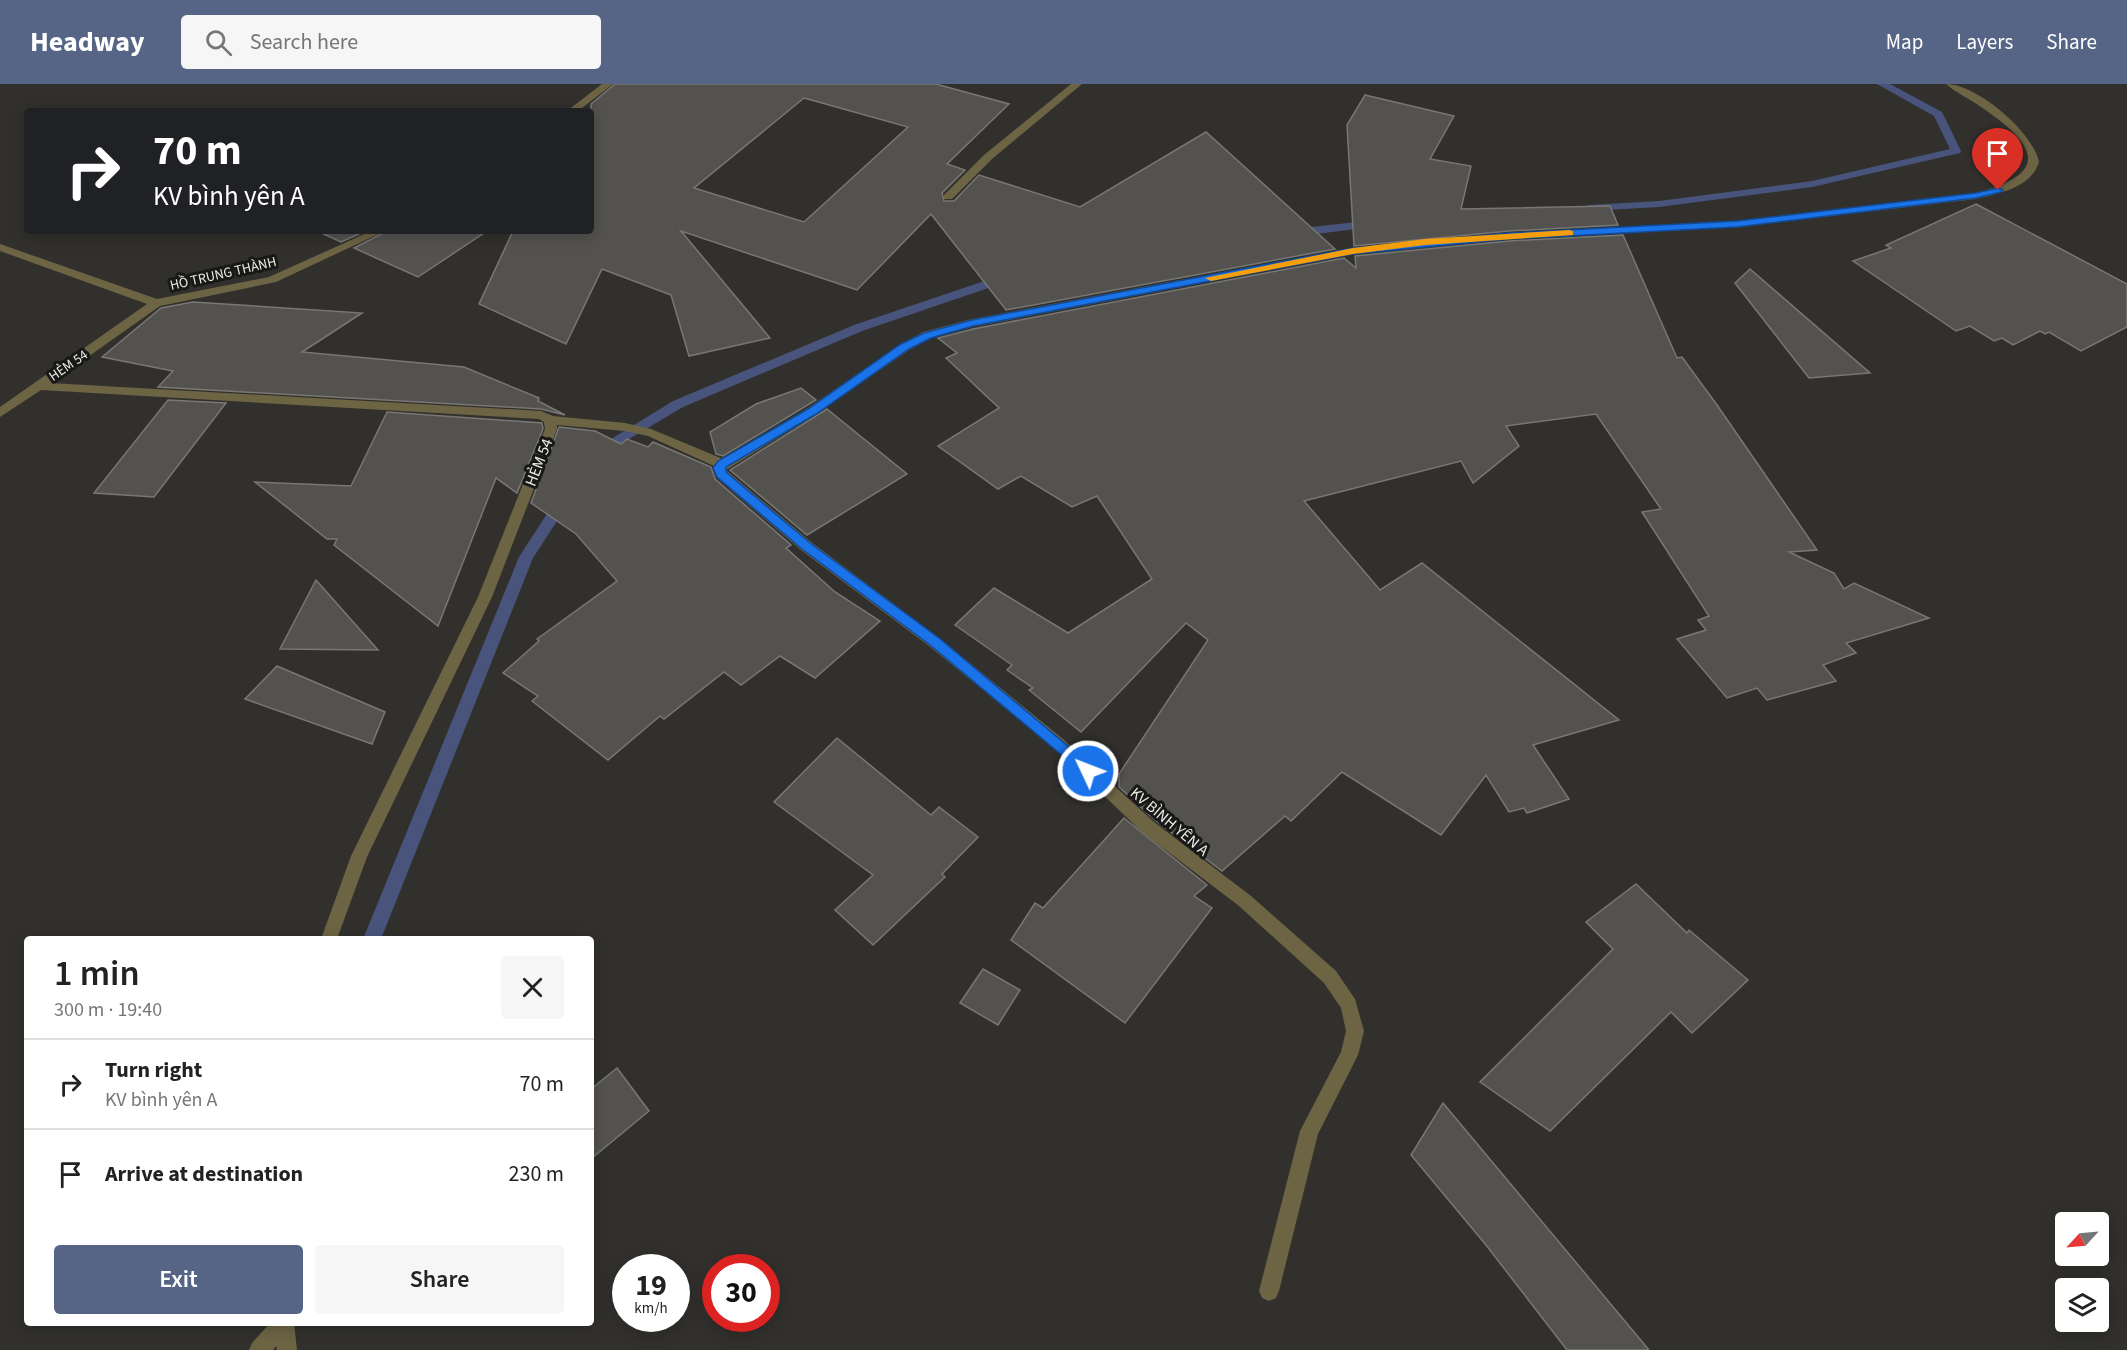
<!DOCTYPE html>
<html lang="en">
<head>
<meta charset="utf-8">
<style>
	body { margin:0; font-family:"Source Sans 3",sans-serif; background:#f6f6f6; color:#222; height:100vh; display:flex; flex-direction:column; font-size:22px; white-space:nowrap }
	* { box-sizing:border-box; margin:0 }
	p { font-size:20px; color:#767676 }
	.icon { flex:none; width:33px; height:33px; fill:none; stroke:currentColor; stroke-width:2; stroke-linecap:round; stroke-linejoin:round }
	.map { position:relative; flex:1; overflow:hidden }
	.details { position:absolute; left:24px; top:852px; width:570px; height:390px; display:flex; flex-direction:column; background:#fff; border-radius:6px; box-shadow:0 3px 15px #0003 }
	.details>* { flex:none }
	.hud { position:absolute; left:24px; top:24px; width:570px; height:126px; border-radius:6px; box-shadow:0 3px 15px #0003; background:#202124; color:#fff; overflow:hidden }
	.needle { width:39px; rotate:244deg }
	.tools { position:absolute; left:2055px; top:1128px; display:grid; gap:12px }
	.tools a { display:grid; place-items:center; width:54px; height:54px; border-radius:6px; background:#fff; box-shadow:0 3px 15px #0003; font-size:30px }
	.speed { position:absolute; left:612px; top:1170px; display:flex; gap:12px; font-size:30px; font-weight:700; text-align:center }
	.speed>* { display:grid; place-content:center; width:78px; height:78px; border-radius:50%; background:#fff; box-shadow:0 3px 15px #0003; line-height:1 }
	.speed small { font-size:15px; font-weight:400 }
	.speed .limit { border:9px solid #d22; background:#fff; color:#111 }
	.pin { position:absolute; display:grid; place-items:center; width:51px; height:51px; color:#fff; margin:-62px -26px; border-radius:50% 50% 50% 0; rotate:-45deg; box-shadow:0 0 6px #0007 }
	.pin .icon { rotate:45deg }
	.me { position:absolute; width:66px; margin:-33px; rotate:313deg; stroke-linejoin:round; filter:drop-shadow(0 0 4px #0008) }
	.turn { display:flex; align-items:center; gap:21px; height:126px; padding:0 30px; font-size:27px }
	.turn .icon { width:78px; height:78px; stroke-width:2.5 }
	.turn b { display:block; font-size:42px; line-height:51px }
	.round { display:grid; place-items:center; flex:none; width:63px; height:63px; border-radius:6px; background:#f6f6f6 }
	.head { display:flex; align-items:center; justify-content:space-between; height:102px; padding:0 30px }
	h1 { font-size:36px; font-weight:600; line-height:45px }
	.cta { display:flex; gap:12px; margin-top:auto; padding:12px 30px }
	.cta a { flex:1; height:69px; border-radius:6px; background:#566585; color:#fff; font-size:24px; font-weight:600; line-height:69px; text-align:center }
	.cta a+a { background:#f6f6f6; color:#222 }
	ul { padding:0; list-style:none }
	li { display:flex; align-items:center; gap:18px; height:90px; padding:0 30px; border-top:2px solid #e0e0e0 }
	li div { flex:1 }
	li b { display:block; font-size:22px }
	li em { font-style:normal }
	header { display:flex; align-items:center; gap:36px; box-sizing:border-box; height:84px; padding:0 30px; background:#566585; color:#fff }
	header strong { font-size:28px }
	nav { display:flex; gap:33px; margin-inline-start:auto; font-size:21px }
	.search { width:420px; height:54px; background:#f6f6f6; display:flex; align-items:center; gap:15px; box-sizing:border-box; padding:0 21px; border-radius:6px; color:#767676; font-size:22px }
	.map>svg:first-child { display:block }
	.lines { fill:none; stroke-linecap:round; stroke-linejoin:round }
	.stream { fill:#49547c; fill-rule:evenodd }
	.building { fill:#53524f; stroke:#787774; stroke-width:1.5; fill-rule:evenodd }
	.minor { fill:#6d6444; fill-rule:evenodd }
	.route { fill:#1a73e8; stroke:#114b97; stroke-width:1.5 }
	.slow { fill:#f59e0b }
	.labels { text-anchor:middle; stroke-width:6; stroke-linejoin:round; paint-order:stroke }
	.far-street-label { font-size:14px; fill:#eaeae8; stroke:#181816 }
	.street-label { font-size:16px; fill:#eaeae8; stroke:#181816 }
</style>
</head>
<body>
<header>
<strong>Headway</strong>
<div class="search"><svg class="icon" aria-label="search" viewBox="0 0 24 24"><circle cx="10" cy="10" r="6"/><path d="M15 15l6 6"/></svg>Search here</div>
<nav><a>Map</a><a>Layers</a><a>Share</a></nav>
</header>
<div class="map">
<svg width="2127" height="1266" viewBox="0 0 2127 1266">
	<rect width="100%" height="100%" fill="#31302d"/>
	<g class="lines">
		<g class="stream">
			<polygon points="1877,0 1890,0 1942,28 1961,67 1960,69 1812,103 1659,123 1589,127 1583,124 1589,121 1659,117 1812,97 1950,65 1934,32"/>
			<polygon points="1375,136 1381,140 1379,142 1293,153 1287,149 1293,145"/>
			<polygon points="1008,189 1014,193 1012,196 862,247 683,323 602,371 592,371 590,368 673,317 854,241"/>
			<polygon points="563,412 570,417 533,474 381,855 363,855 519,473 558,413"/>
		</g>
	</g>
	<g class="building">
		<path d="M 615,0 L 936,0 L 1009,20 L 947,80 L 965,86 L 942,109 L 944,117 L 954,117 L 979,91 L 1080,123 L 1206,48 L 1335,165 L 1006,226 L 931,130 L 857,206 L 681,147 L 770,254 L 689,272 L 671,211 L 602,185 L 566,260 L 479,220 L 513,147 L 591,147 L 591,20 ZM 804,14 L 908,43 L 804,138 L 694,104 Z"/>
		<polygon points="1365,11 1454,32 1430,75 1471,82 1461,125 1610,122 1618,141 1509,147 1354,162 1347,41"/>
		<polygon points="1976,120 2127,200 2127,243 2081,267 2049,248 2045,250 2040,247 2013,261 2002,254 1994,257 1970,242 1956,247 1853,177 1891,164 1886,161"/>
		<polygon points="317,147 366,147 341,158"/>
		<polygon points="387,147 487,147 418,193 354,164"/>
		<polygon points="1623,151 1677,274 1682,273 1717,321 1817,466 1789,468 1834,489 1844,505 1854,499 1929,534 1846,559 1856,569 1823,581 1836,597 1767,616 1757,604 1727,614 1677,555 1706,546 1698,536 1709,532 1642,428 1661,425 1596,330 1506,342 1519,362 1473,399 1461,377 1304,417 1380,506 1422,479 1619,636 1533,661 1569,715 1527,729 1524,724 1509,728 1486,691 1441,751 1342,688 1291,737 1285,732 1222,787 1155,736 1119,703 1119,690 1208,556 1186,539 1081,648 1029,606 1033,604 1007,586 1012,581 955,541 994,504 1068,549 1152,495 1097,412 1072,423 1021,392 998,405 938,362 999,324 946,274 957,269 938,254 973,245 1344,174 1356,184 1355,172 1509,157"/>
		<polygon points="1750,185 1870,289 1809,294 1735,199"/>
		<polygon points="193,218 362,229 302,268 464,283 539,314 538,317 565,331 541,325 158,303 173,287 102,273 161,224"/>
		<polygon points="801,304 816,316 723,372 716,370 710,348 756,320"/>
		<polygon points="168,316 226,319 154,413 94,409"/>
		<polygon points="827,325 907,390 807,451 730,386"/>
		<polygon points="387,328 542,339 543,345 517,409 496,394 438,542 334,461 337,455 327,455 255,398 351,402"/>
		<polygon points="559,343 595,347 621,360 627,355 648,363 653,358 711,383 715,395 791,461 786,464 835,508 880,537 815,594 780,572 741,601 724,588 664,635 660,632 608,676 532,617 538,612 503,589 539,557 537,555 617,497 576,450 531,419"/>
		<polygon points="316,496 378,566 280,565"/>
		<polygon points="277,582 385,628 372,660 245,615"/>
		<polygon points="837,654 931,731 939,723 978,753 942,790 945,793 873,861 835,826 873,791 774,718"/>
		<polygon points="1124,734 1207,801 1194,812 1212,824 1125,939 1011,856 1035,819 1043,824"/>
		<polygon points="1636,800 1687,849 1689,846 1748,896 1692,949 1671,928 1550,1047 1480,998 1613,865 1586,838"/>
		<polygon points="983,885 1020,906 998,941 960,919"/>
		<polygon points="617,984 649,1027 591,1075 591,1005"/>
		<polygon points="1443,1019 1649,1266 1567,1266 1486,1161 1411,1071"/>
	</g>
	<g class="lines">
		<g class="minor">
			<polygon points="602,0 613,0 578,27 567,27"/>
			<polygon points="1071,0 1082,0 992,75 952,115 944,115 944,111 984,71"/>
			<path d="M 1946,0 C 1977,0 2033,48 2039,78 C 2031,104 1999,109 1976,115 L 1737,143 L 1509,155 L 1353,170 L 972,243 L 931,254 L 909,266 L 816,330 L 726,386 L 811,458 L 939,554 L 1063,655 L 1154,738 L 1251,812 L 1336,887 L 1355,915 L 1364,947 L 1358,971 L 1318,1050 L 1279,1207 L 1276,1214 L 1269,1217 L 1262,1214 L 1259,1207 L 1300,1047 L 1341,968 L 1346,947 L 1341,924 L 1324,899 L 1239,822 L 1142,748 L 1053,663 L 929,562 L 801,466 L 716,393 L 713,384 L 714,382 L 648,352 L 625,347 L 557,341 L 557,345 L 492,513 L 367,773 L 337,855 L 321,855 L 351,772 L 478,513 L 545,345 L 544,338 L 539,335 L 41,306 L 0,333 L 0,323 L 147,220 L 0,167 L 0,160 L 157,215 L 269,193 L 371,147 L 385,147 L 276,198 L 160,222 L 51,299 L 541,327 L 553,332 L 625,339 L 651,345 L 723,375 L 808,324 L 901,260 L 923,248 L 972,235 L 1353,164 L 1509,149 L 1737,137 L 1976,109 C 2053,89 2036,60 1981,23 C 1970,15 1956,9 1946,0 Z"/>
			<polygon points="270,1239 294,1239 297,1266 277,1266 276,1262 273,1266 249,1266 252,1259"/>
		</g>
	</g>
	<polygon class="route" points="1998,104 2003,106 2001,108 1976,114 1737,143 1509,155 1353,170 973,242 931,254 909,265 816,330 726,383 726,388 810,459 939,554 1093,683 1095,687 1088,693 930,561 802,465 717,393 713,384 718,377 808,325 901,260 924,249 972,236 1353,164 1509,149 1737,137 1976,109"/>
	<polygon class="slow" points="1569,146 1573,147 1573,151 1425,161 1353,170 1211,197 1205,194 1353,164 1425,155"/>
	<g class="labels">
		<g class="far-street-label">
			<text transform="translate(223 189) rotate(-13)" y="5">HỒ TRUNG THÀNH</text>
			<text transform="translate(68 281) rotate(-35)" y="5">HẺM 54</text>
		</g>
		<g class="street-label">
			<text transform="translate(538 378) rotate(-69)" y="6">HẺM 54</text>
			<text transform="translate(1170 737) rotate(40)" y="6">KV BÌNH YÊN A</text>
		</g>
	</g>
</svg>
<div class="tools">
<a><svg class="needle" viewBox="-14 -14 28 28"><path d="M0-13l5 13h-10z" fill="#e53935"/><path d="M0 13l5-13h-10z" fill="#767676"/></svg></a>
<a><svg class="icon" aria-label="layers" viewBox="0 0 24 24"><path d="M12 4l9 5-9 5-9-5zM3 14l9 5 9-5"/></svg></a>
</div>
<div class="speed"><div>19<small>km/h</small></div><div class="limit">30</div></div>
<div class="pin" style="left:1998px;top:106px;background:#d93025"><svg class="icon" aria-label="arrive" viewBox="0 0 24 24"><path d="M6 21V4h12l-3 4 3 4H6"/></svg></div>
<svg class="me" style="left:1088px;top:687px" viewBox="-20 -20 40 40"><circle r="17" fill="#1a73e8" stroke="#fff" stroke-width="3"/><path d="M0-11L8 9 0 5-8 9z" fill="#fff"/></svg>
<div class="hud">
<div class="turn"><svg class="icon" aria-label="right" viewBox="0 0 24 24"><path d="M7 20v-9h11M14 6l5 5-5 5"/></svg><div><b>70 m</b>KV bình yên A</div></div>
</div>
<section class="details">
<div class="head"><div><h1>1 min</h1><p>300 m · 19:40</p></div><a class="round"><svg class="icon" aria-label="close" viewBox="0 0 24 24"><path d="M6 6l12 12M18 6L6 18"/></svg></a></div>
<ul>
<li><svg class="icon" aria-label="right" viewBox="0 0 24 24"><path d="M7 20v-9h11M14 6l5 5-5 5"/></svg><div><b>Turn right</b><p>KV bình yên A</p></div><em>70 m</em></li>
<li><svg class="icon" aria-label="arrive" viewBox="0 0 24 24"><path d="M6 21V4h12l-3 4 3 4H6"/></svg><div><b>Arrive at destination</b></div><em>230 m</em></li>
</ul>
<div class="cta"><a>Exit</a><a>Share</a></div>
</section>
</div>
</body>
</html>
